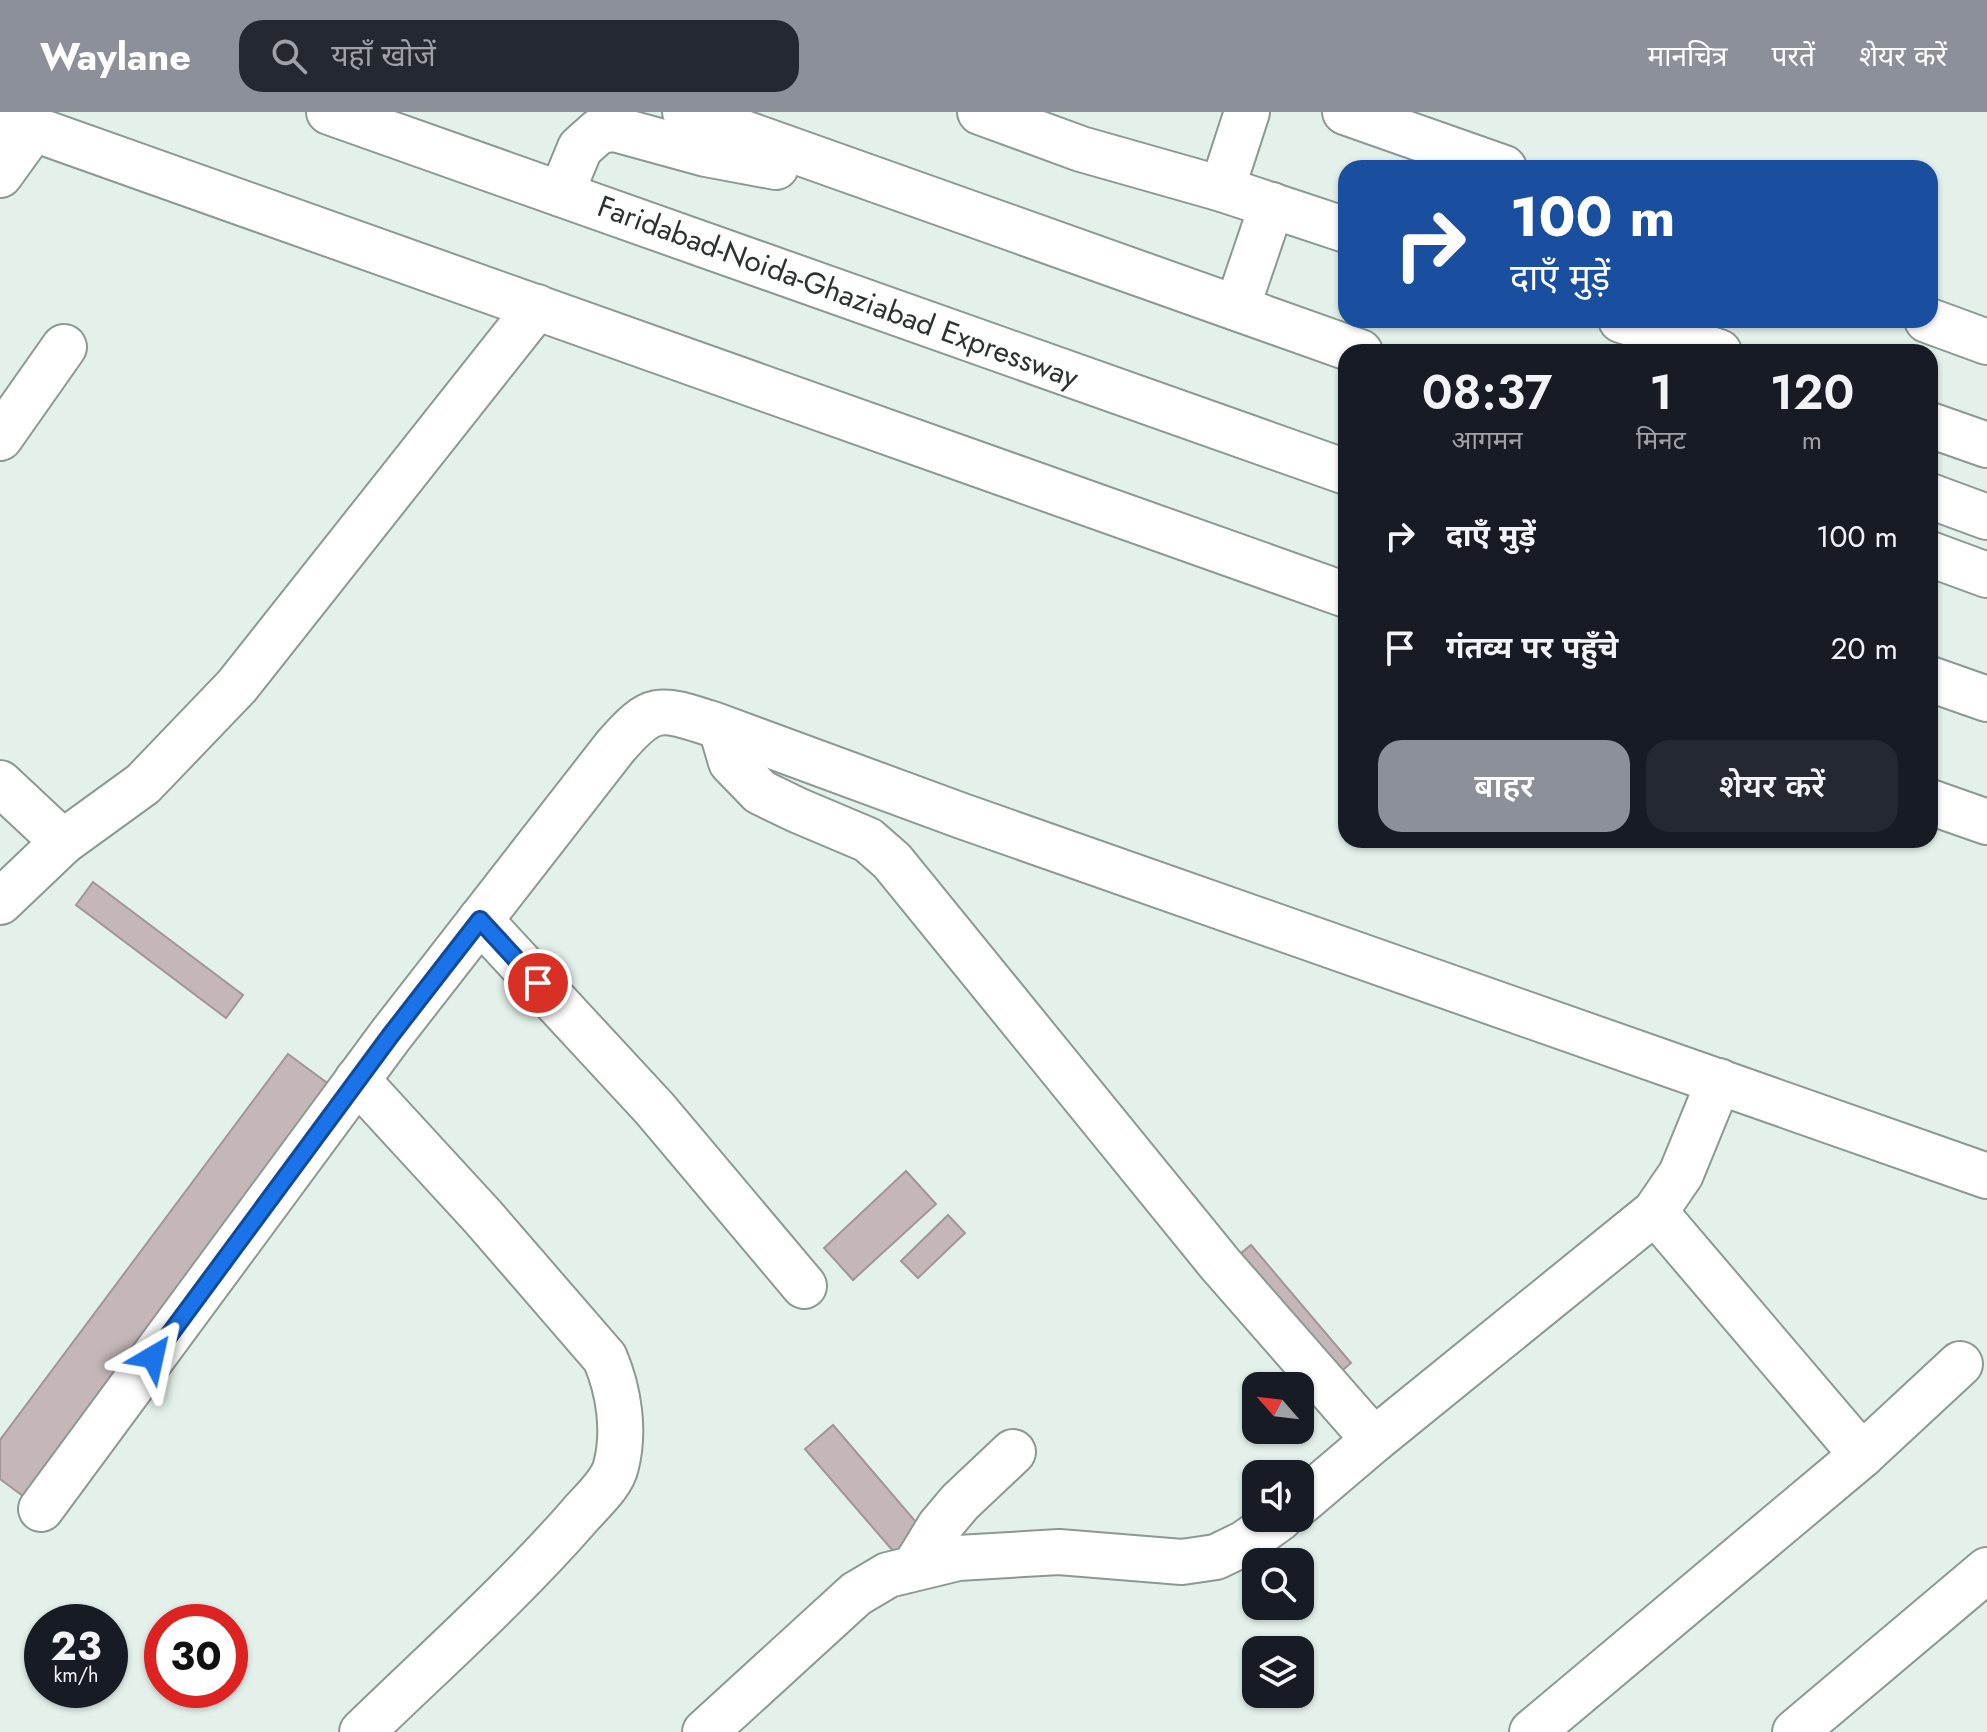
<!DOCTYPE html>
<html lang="hi">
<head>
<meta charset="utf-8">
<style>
	body { margin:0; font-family:Jost,"Noto Sans Devanagari",sans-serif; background:#242831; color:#f1f3f6; height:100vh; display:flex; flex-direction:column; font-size:30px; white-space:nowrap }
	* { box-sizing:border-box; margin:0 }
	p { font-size:26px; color:#9ea1a6 }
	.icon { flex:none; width:44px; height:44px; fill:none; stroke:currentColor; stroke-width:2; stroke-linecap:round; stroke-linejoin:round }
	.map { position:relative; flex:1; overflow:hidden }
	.drawer { position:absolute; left:1338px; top:232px; width:600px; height:504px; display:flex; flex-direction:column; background:#171b24; border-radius:24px; box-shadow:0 2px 6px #0004 }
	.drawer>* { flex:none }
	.hud { position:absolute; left:1338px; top:48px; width:600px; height:168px; border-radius:24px; box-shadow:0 2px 6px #0004; background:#1a4fa0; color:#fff; overflow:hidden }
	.needle { width:52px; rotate:298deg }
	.tools { position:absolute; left:1242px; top:1260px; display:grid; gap:16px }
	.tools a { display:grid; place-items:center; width:72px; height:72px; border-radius:16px; background:#171b24; box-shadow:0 2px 6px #0004; font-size:40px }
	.speed { position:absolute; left:24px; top:1492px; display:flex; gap:16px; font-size:40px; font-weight:700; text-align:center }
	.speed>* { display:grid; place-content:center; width:104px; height:104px; border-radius:50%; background:#171b24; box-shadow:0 2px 6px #0004; line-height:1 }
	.speed small { font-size:20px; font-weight:400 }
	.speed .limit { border:12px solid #d22; background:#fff; color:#111 }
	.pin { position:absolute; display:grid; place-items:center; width:68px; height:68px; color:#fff; margin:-34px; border:4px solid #fff; border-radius:50%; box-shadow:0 2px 8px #0007 }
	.me { position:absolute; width:88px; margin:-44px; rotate:36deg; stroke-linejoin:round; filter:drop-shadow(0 0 6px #0008) }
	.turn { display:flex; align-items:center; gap:28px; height:168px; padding:0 40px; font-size:36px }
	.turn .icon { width:104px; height:104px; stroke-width:2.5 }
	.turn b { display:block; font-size:56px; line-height:68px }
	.eta { display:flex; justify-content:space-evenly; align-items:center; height:136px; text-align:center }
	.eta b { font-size:48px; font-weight:600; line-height:56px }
	.action { display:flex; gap:16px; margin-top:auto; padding:16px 40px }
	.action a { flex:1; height:92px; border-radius:24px; background:#8c9099; color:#fff; font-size:32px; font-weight:600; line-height:92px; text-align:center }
	.action a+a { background:#242831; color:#f1f3f6 }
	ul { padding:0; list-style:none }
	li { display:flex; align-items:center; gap:24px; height:112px; padding:0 40px }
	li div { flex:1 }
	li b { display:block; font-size:30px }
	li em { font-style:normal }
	header { display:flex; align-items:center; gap:48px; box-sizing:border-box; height:112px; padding:0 40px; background:#8c9099; color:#fff }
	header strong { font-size:38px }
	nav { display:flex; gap:44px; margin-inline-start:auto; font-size:28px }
	.search { width:560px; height:72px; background:#242831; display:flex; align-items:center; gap:20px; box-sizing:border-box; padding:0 28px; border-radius:24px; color:#9ea1a6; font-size:30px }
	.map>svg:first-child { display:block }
	.building { fill:#c5b7b8; stroke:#a39597; stroke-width:2 }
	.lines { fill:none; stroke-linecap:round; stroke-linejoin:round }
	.minor-casing { stroke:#8c9993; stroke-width:48 }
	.major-casing { stroke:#8c9993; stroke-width:48 }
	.minor { stroke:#fff; stroke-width:44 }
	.major { stroke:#fff; stroke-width:44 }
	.route-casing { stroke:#114b97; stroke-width:20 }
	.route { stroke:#1a73e8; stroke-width:14 }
	.labels { text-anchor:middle; stroke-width:6; stroke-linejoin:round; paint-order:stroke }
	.street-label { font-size:30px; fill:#2d3230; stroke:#fff }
</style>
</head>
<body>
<header>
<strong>Waylane</strong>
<div class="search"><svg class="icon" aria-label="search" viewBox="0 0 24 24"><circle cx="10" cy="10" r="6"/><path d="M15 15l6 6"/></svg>यहाँ खोजें</div>
<nav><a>मानचित्र</a><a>परतें</a><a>शेयर करें</a></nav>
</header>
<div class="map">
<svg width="1987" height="1620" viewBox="0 0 1987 1620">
	<rect width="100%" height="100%" fill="#e4f1eb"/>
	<g class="building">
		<polygon points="93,770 243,883 226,906 76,793"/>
		<polygon points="288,942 334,976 27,1387 0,1367 0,1328"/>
		<polygon points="906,1059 936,1092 853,1168 824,1136"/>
		<polygon points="948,1103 965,1121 918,1166 901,1149"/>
		<polygon points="1251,1133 1351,1251 1329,1270 1229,1151"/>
		<polygon points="833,1313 927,1423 900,1447 805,1337"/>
	</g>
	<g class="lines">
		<g class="minor-casing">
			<g id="minor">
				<polyline points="980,0 1081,37 1222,77 1346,118"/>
				<polyline points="1345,0 1504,56"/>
				<polyline points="0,5 1346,483"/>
				<polyline points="0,63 34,16"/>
				<polyline points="1222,77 1247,0"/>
				<polyline points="1237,196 1272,93"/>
				<polyline points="1621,208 1719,240"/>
				<polyline points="1927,208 1987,230"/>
				<polyline points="1930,313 1987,333"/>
				<polyline points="0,326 64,235"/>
				<polyline points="1930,384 1987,405"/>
				<polyline points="721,616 731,650 760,680 797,698 868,728 892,749 1220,1152 1374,1328"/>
				<polyline points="0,671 63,730"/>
				<polyline points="1930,690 1987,710"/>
				<polyline points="0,790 63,730 143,672 237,574 537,195"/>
				<polyline points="480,808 655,997 804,1174"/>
				<path d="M 357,968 L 483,1105 L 605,1246 C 619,1279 625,1319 616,1354 C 612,1372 592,1389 580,1403 C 513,1480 435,1549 362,1620"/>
				<polyline points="1655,1100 1862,1343"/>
				<polyline points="1300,1391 1374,1328 1655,1100 1681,1062 1719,969"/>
				<path d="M 41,1397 L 390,924 L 615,635 C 652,592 659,595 712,612 L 962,704 L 1987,1064"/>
				<polyline points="914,1456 939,1415 960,1390 1013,1340"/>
				<polyline points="705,1620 856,1482 888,1463 958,1446 1059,1440 1182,1450 1216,1445 1245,1431 1280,1406"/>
				<polyline points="1532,1620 1862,1343 1960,1252"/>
				<polyline points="1795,1620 1987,1458"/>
			</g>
		</g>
		<g class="major-casing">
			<g id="major">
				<polyline points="329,0 1346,360"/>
				<polyline points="685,0 1360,240"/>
				<polyline points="561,82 580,36 599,19 615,17 706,42 776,55"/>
				<polyline points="1930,442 1987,463"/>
				<polyline points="1930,567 1987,587"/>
			</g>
		</g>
		<use href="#minor" class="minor"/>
		<use href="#major" class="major"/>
	</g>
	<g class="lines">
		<g class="route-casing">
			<polyline id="route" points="153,1245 390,924 480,808 538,871"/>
		</g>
		<use href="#route" class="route"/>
	</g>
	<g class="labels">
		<g class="street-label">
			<text transform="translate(838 180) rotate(20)" y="10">Faridabad-Noida-Ghaziabad Expressway</text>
		</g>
	</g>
</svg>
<div class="tools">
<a><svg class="needle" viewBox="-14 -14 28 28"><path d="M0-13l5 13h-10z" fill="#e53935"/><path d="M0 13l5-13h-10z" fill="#9ea1a6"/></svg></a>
<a><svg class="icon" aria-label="sound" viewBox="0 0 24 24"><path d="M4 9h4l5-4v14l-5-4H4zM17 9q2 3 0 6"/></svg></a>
<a><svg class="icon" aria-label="search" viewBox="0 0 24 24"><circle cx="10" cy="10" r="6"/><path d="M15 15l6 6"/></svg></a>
<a><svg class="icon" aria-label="layers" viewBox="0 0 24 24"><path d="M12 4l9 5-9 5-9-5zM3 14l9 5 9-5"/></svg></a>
</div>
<div class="speed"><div>23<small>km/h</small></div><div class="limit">30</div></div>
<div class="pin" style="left:538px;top:871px;background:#d93025"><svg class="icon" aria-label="arrive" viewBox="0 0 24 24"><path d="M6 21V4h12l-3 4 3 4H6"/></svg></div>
<svg class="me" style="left:153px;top:1245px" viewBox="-20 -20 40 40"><path d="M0-17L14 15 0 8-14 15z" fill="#1a73e8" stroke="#fff" stroke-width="4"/></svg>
<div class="hud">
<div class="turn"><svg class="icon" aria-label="right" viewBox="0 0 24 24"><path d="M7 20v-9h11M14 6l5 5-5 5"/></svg><div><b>100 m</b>दाएँ मुड़ें</div></div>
</div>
<section class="drawer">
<div class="eta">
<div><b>08:37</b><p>आगमन</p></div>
<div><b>1</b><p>मिनट</p></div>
<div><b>120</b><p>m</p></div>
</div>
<ul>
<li><svg class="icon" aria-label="right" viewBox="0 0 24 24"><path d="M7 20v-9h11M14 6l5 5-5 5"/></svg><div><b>दाएँ मुड़ें</b></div><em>100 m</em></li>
<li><svg class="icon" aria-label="arrive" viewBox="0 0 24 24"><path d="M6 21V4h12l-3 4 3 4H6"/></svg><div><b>गंतव्य पर पहुँचे</b></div><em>20 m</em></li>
</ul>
<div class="action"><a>बाहर</a><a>शेयर करें</a></div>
</section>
</div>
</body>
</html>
